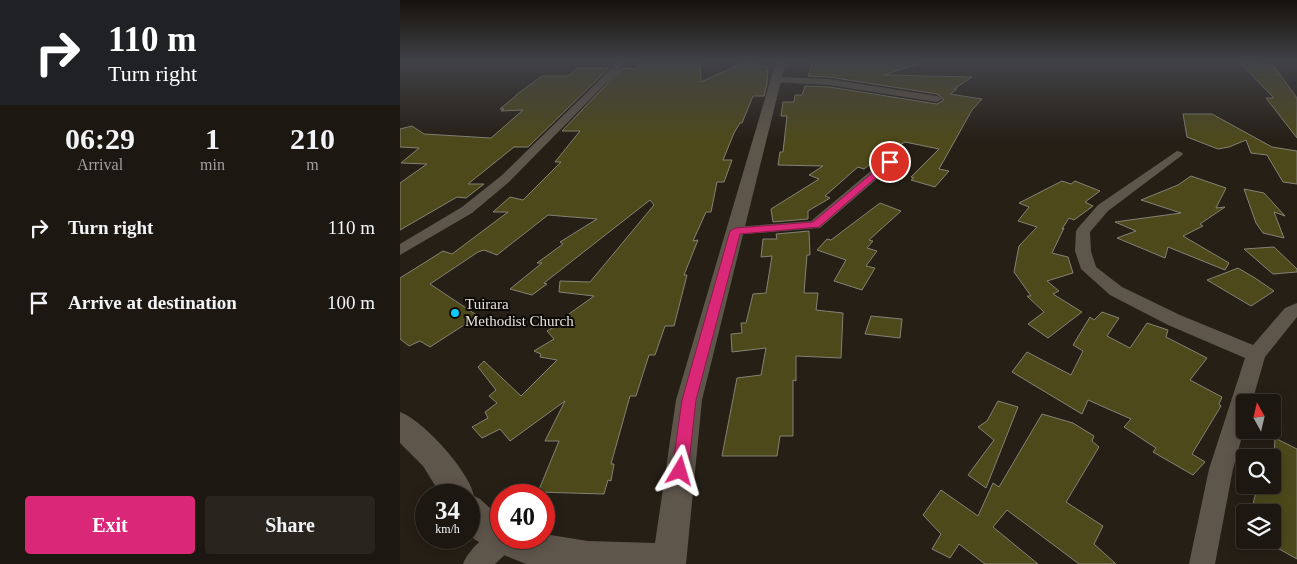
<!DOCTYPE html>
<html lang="en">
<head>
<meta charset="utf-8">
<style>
	body { margin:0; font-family:"Times New Roman",serif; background:#29241e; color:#f1f3f6; height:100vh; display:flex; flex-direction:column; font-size:19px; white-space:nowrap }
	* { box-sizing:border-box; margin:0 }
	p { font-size:16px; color:#a09f9f }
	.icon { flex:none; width:28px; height:28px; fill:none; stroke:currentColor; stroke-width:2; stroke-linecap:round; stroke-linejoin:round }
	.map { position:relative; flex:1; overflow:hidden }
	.details { display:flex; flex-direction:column; background:#1c1710; width:400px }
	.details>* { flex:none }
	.guide { background:#202124; color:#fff; overflow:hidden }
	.needle { width:32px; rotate:352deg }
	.controls { position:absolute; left:836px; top:394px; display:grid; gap:10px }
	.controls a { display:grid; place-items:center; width:45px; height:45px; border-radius:5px; background:#1c1710; box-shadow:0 2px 12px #0003,0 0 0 1px #3a3630; font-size:25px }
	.speed { position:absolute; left:15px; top:484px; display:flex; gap:10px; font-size:25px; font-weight:700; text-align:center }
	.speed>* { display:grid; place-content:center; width:65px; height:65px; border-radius:50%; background:#1c1710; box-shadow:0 2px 12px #0003,0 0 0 1px #3a3630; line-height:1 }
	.speed small { font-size:12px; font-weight:400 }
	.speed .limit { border:8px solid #d22; background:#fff; color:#111 }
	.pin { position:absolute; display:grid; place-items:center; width:42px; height:42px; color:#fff; margin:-21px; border:2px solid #fff; border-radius:50%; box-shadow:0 1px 5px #0007 }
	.me { position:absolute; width:55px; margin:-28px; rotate:7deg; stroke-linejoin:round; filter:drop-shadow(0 0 4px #0008) }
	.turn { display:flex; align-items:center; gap:18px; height:105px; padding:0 25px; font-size:22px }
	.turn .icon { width:65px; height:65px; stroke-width:2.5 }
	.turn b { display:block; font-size:35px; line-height:42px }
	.eta { display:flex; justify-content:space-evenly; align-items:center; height:85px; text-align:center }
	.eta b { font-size:30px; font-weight:700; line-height:35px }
	.button { display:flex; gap:10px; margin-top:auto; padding:10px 25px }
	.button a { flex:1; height:58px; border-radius:5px; background:#db2777; color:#fff; font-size:20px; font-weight:700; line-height:58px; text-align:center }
	.button a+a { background:#29241e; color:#f1f3f6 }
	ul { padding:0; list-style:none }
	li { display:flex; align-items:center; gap:15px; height:75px; padding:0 25px }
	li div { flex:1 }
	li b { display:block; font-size:19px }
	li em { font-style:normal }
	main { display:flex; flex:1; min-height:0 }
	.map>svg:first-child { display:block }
	.building { fill:#4d491b; stroke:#838275 }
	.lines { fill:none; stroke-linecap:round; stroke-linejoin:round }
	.minor { fill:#5e564b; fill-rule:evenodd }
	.tertiary { fill:#5e564b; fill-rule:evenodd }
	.route { fill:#db2777; stroke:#8e194d }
	.poi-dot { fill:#0ccafa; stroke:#0d0a06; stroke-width:2 }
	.labels { text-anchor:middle; stroke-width:4; stroke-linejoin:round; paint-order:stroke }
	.poi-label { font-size:15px; fill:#e5e0da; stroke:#0d0a06; text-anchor:start }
</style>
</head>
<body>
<main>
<section class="details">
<div class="guide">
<div class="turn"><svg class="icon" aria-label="right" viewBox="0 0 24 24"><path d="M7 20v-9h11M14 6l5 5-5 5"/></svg><div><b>110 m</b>Turn right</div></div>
</div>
<div class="eta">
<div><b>06:29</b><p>Arrival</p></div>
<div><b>1</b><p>min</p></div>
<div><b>210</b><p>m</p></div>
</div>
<ul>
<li><svg class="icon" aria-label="right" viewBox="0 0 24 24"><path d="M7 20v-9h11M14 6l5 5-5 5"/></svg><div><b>Turn right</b></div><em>110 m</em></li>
<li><svg class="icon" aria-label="arrive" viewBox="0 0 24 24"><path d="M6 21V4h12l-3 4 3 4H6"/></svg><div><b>Arrive at destination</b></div><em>100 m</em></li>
</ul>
<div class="button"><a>Exit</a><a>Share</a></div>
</section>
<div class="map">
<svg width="897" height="564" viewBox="0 0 897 564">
	<rect width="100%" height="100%" fill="#261f16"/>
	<g class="building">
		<polygon points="243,61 300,61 301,82 345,62 368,67 367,84 364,96 353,96 342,123 340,123 334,133 323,160 332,160 324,182 317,182 311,212 306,212 293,241 298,240 284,275 287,275 274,326 265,326 255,355 249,355 236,396 230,396 211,464 214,464 211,481 208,480 204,494 138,492 159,441 145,441 165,401 110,441 100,429 82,438 72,427 88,418 85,412 97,403 89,396 96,390 78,367 84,361 121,396 157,360 140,357 141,354 134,351 154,339 147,331 154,327 155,324 194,296 159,292 160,281 190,282 254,205 250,200 144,283 147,284 132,295 110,289 142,263 137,263 163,244 160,242 197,219 148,215 97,255 84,250 78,252 30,284 78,316 30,347 20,341 9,346 0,339 0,278 43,251 52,254 108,212 93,212 110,197 123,200 161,162 155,162 180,131 162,131 222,68 236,69"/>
		<polygon points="413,61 517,61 517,64 484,75 572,77 554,89 557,89 550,94 582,99 572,110 539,169 549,171 535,187 511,180 514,178 511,177 539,149 505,142 482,154 464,169 458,167 451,173 425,196 430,198 408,211 408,219 373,222 371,209 419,179 409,175 423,166 378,165 380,152 383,152 387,116 381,116 383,102 394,102 395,95 402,95 405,86 429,87 537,104 544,100 537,94 429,77 408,76"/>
		<polygon points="839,62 873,65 897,98 897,138 866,98 874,98"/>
		<polygon points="177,68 209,68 128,147 114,147 68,184 84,184 66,198 57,197 0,230 0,183 27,164 1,163 19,148 0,147 0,129 12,126 24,134 91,138 123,110 101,111 104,109 100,109 117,95 116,95 142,76 168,76"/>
		<polygon points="783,114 812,114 872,147 897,151 897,184 883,182 867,155 851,153 846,140 829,147 818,149 787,137"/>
		<polygon points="791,176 826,188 816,208 825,207 800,224 803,226 783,236 829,263 825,270 768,247 765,258 717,238 736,231 715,222 781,213 741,200 778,185"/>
		<polygon points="662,181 671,184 675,181 700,191 685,202 693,206 674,220 669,218 662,229 664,228 652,253 668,257 673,273 647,281 659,291 653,294 682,312 648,338 628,324 644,312 627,296 631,296 614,272 619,246 637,227 618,221 629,207 619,203"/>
		<polygon points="844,189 864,193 885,216 874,212 884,238 863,233 856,223"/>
		<polygon points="480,203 501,211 469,240 473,241 467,248 477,251 466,266 475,268 462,290 434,281 446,260 417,250 427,239 431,240"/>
		<polygon points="409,231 410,255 407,255 404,293 418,293 416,310 443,313 441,358 396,356 396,381 393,380 393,436 380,436 377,456 322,456 337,378 361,375 366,348 332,352 331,334 342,333 341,323 346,323 353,294 366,293 372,256 361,257 363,239 377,239 376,234"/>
		<polygon points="874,247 897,269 897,272 873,274 844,249"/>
		<polygon points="838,268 855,278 874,291 851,306 807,280"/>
		<polygon points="702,312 719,318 707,336 730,348 747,323 768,330 766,337 807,358 790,380 822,397 819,404 821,406 792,454 805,462 793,475 753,452 756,448 724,427 731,419 688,400 682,414 612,372 627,352 671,375 683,351 673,345 690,317 694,320"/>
		<polygon points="471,316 502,319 500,338 465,334"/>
		<polygon points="598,401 618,407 586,488 568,475 594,440 578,427 587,421"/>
		<polygon points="642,414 673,423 694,436 692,441 699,447 666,502 703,526 694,544 716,564 679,564 607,510 593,527 638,564 585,564 559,544 550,558 532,549 541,534 523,515 541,490 578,516 593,483 599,487"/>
		<polygon points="875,438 897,449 897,559 872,545 872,512 851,512 857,488 869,494 870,485 872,485"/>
	</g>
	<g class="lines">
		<g class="minor">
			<polygon points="216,61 224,61 219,70 109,182 72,213 0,255 0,244 62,207 101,176 213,67"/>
			<polygon points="377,77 429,79 537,96 542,99 537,102 429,85 374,82 373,80"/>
			<polygon points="777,151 781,152 783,154 781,156 708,211 690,232 691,251 696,267 722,287 780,315 853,345 885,308 897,303 897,317 865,357 852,402 845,402 845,426 833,469 815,564 789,564 809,469 845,358 768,325 710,295 681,269 675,251 676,231 678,228 698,205"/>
			<polygon points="489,158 493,159 495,162 493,165 420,228 335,235 330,234 328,231 330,228 335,227 411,221 485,159"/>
			<path d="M 101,528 L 101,538 L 112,538 L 114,541 L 110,550 L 95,564 L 63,564 C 69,549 86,534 101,528 Z"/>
		</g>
		<path class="tertiary" d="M 376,61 L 386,61 L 302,400 L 286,564 L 126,564 L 96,552 L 74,539 L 69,533 L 69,495 L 41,495 L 23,466 L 0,443 L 0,412 C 23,420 70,472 74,496 L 80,499 L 101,518 L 101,538 L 144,538 L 144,534 L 188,541 L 255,543 L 276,400 Z"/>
	</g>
	<linearGradient id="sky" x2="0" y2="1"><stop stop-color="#15110c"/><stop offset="0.44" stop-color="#414247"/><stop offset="1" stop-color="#414247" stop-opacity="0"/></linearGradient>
	<rect width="897" height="140" fill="url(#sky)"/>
	<polygon class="route" points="487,161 494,162 419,227 340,234 296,400 288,471 286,477 280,479 274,477 272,471 282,400 330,231 336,228 413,222"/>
	<circle class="poi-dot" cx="55" cy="313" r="5"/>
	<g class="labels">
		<g class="poi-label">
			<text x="65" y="309">Tuirara<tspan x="65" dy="17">Methodist Church</tspan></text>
		</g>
	</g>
</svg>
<div class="controls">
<a><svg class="needle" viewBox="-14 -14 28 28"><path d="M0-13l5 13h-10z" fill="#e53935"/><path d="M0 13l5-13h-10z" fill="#a09f9f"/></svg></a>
<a><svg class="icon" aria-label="search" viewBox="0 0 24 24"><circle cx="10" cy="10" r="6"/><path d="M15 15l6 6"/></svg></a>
<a><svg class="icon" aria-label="layers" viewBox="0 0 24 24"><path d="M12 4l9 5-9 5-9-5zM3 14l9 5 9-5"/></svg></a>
</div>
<div class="speed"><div>34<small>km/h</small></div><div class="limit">40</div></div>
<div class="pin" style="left:490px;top:162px;background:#d93025"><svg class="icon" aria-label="arrive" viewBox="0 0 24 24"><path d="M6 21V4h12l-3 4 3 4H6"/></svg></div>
<svg class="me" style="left:280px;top:471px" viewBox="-20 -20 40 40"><path d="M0-17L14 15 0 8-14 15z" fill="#db2777" stroke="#fff" stroke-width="4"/></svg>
</div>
</main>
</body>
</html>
